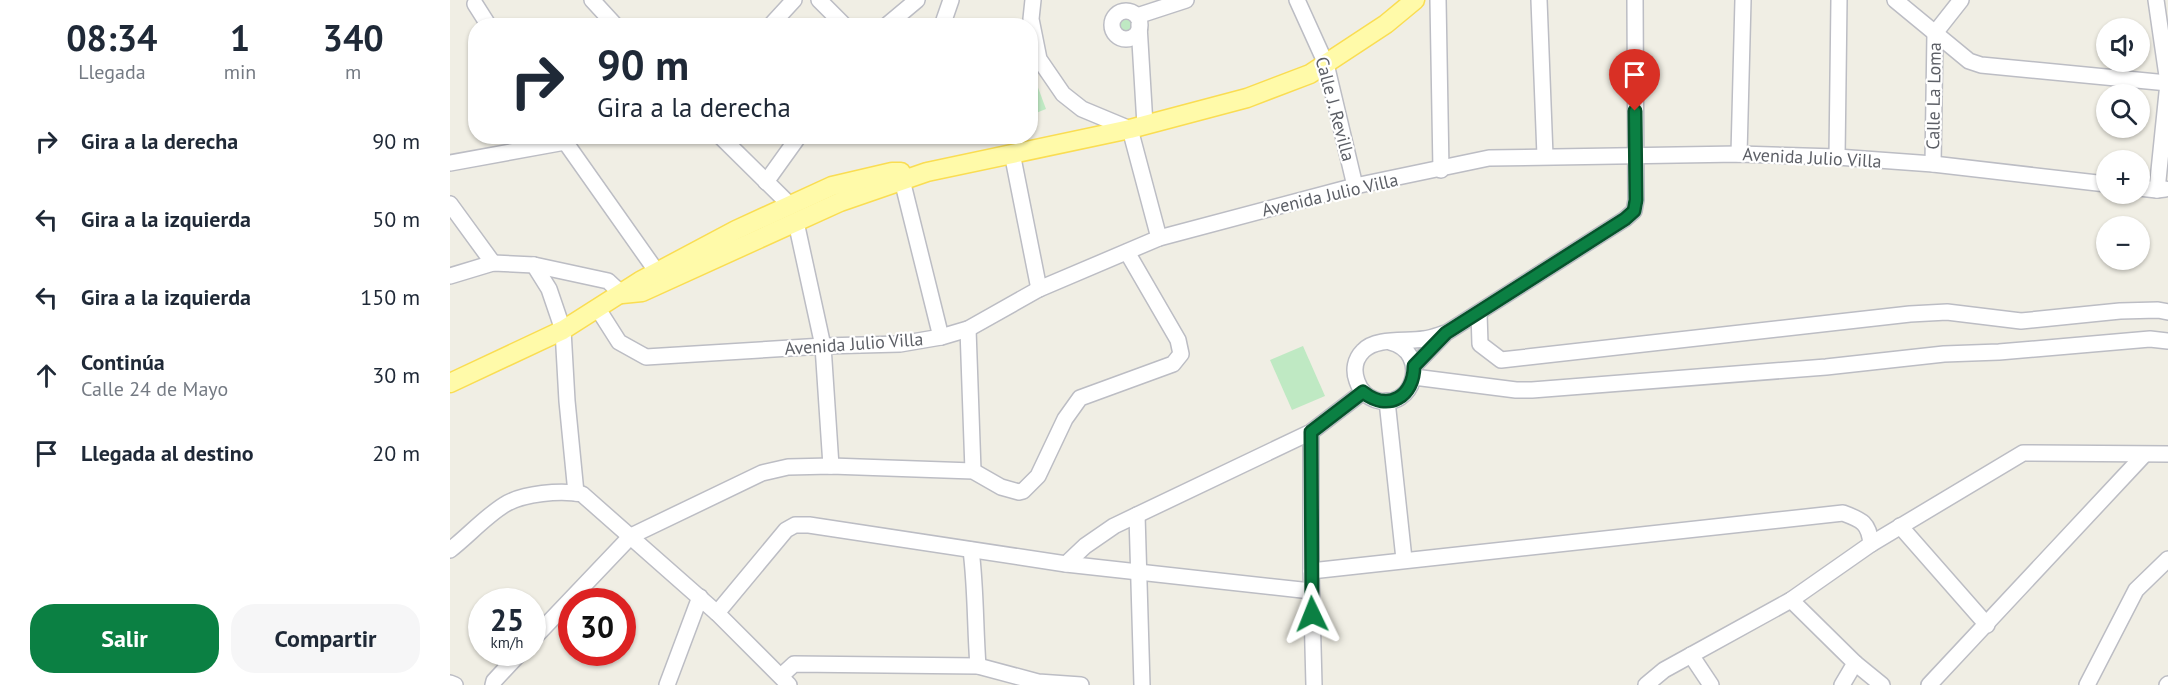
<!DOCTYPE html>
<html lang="es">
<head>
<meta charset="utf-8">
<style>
	body { margin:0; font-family:"PT Sans",sans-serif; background:#f6f6f7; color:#1f2937; height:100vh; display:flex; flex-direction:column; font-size:22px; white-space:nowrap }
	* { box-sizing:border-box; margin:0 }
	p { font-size:20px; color:#747a83 }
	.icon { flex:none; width:33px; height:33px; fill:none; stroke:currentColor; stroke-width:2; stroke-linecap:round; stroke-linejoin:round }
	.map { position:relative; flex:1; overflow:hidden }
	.side { display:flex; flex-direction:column; background:#fff; width:450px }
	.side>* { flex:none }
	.guide { position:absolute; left:18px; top:18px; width:570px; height:126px; border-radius:24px; box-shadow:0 2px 4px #0004; background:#fff; color:#1f2937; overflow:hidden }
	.tools { position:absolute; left:1646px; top:18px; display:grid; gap:12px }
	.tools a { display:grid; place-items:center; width:54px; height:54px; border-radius:50%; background:#fff; box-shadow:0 2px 4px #0004; font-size:30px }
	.speed { position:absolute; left:18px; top:588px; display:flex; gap:12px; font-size:30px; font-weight:700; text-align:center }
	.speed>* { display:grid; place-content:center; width:78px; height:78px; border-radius:50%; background:#fff; box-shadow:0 2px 4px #0004; line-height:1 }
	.speed small { font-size:15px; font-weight:400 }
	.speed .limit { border:9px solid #d22; background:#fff; color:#111 }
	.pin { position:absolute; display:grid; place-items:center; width:51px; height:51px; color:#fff; margin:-62px -26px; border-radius:50% 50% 50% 0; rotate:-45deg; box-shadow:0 0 6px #0007 }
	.pin .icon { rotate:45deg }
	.me { position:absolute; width:66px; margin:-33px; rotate:358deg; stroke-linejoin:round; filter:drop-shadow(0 0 4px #0008) }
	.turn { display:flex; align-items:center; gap:21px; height:126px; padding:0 30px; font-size:27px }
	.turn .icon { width:78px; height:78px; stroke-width:2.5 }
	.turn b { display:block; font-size:42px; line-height:51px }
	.eta { display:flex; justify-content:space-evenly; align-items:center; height:102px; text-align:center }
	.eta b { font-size:36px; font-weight:600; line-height:42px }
	.cta { display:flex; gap:12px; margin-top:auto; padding:12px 30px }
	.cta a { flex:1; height:69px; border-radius:24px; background:#0b8043; color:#fff; font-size:24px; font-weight:600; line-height:69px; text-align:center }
	.cta a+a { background:#f6f6f7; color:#1f2937 }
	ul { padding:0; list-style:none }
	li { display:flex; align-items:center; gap:18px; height:78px; padding:0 30px }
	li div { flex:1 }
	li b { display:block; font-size:22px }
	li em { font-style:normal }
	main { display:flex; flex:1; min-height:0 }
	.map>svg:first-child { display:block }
	.green { fill:#bfe9c3 }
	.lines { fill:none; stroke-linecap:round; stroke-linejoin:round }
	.minor-casing { stroke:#bcbdc4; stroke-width:18 }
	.major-casing { stroke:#fadd52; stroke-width:21 }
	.minor { stroke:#fff; stroke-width:15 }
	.major { stroke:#fffaa9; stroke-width:18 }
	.route-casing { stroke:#07532c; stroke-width:15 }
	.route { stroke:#0b8043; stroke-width:10 }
	.labels { text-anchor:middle; stroke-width:4.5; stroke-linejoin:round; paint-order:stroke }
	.street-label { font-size:18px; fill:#5c5f66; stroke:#fff }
</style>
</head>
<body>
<main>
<section class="side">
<div class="eta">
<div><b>08:34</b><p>Llegada</p></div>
<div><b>1</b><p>min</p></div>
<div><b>340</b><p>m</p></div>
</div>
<ul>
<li><svg class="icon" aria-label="right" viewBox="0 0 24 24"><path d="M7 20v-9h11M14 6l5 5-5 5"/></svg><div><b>Gira a la derecha</b></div><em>90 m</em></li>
<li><svg class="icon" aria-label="left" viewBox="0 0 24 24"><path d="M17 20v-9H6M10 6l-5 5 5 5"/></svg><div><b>Gira a la izquierda</b></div><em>50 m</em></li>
<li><svg class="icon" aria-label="left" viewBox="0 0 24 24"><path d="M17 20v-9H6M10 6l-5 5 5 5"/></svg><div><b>Gira a la izquierda</b></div><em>150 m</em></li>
<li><svg class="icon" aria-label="ahead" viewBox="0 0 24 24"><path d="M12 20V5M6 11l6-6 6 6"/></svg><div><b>Continúa</b><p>Calle 24 de Mayo</p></div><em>30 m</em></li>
<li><svg class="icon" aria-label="arrive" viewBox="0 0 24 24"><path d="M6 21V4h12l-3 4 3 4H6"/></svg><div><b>Llegada al destino</b></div><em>20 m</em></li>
</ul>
<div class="cta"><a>Salir</a><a>Compartir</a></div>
</section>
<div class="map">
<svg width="1718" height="685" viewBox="0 0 1718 685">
	<rect width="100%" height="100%" fill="#f0eee4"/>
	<g class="green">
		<circle cx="675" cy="26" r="7"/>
		<polygon points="580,66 596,109 581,115 580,115"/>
		<polygon points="853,346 875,396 842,410 820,360"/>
	</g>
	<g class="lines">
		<g class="minor-casing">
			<g id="minor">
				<polyline points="142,0 166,26"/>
				<polyline points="369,0 395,26"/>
				<polyline points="583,0 581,19 589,59 613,94 632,109 680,129 709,238"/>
				<polyline points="847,0 876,64 905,186"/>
				<polyline points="988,0 991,170"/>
				<polyline points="1089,0 1095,156"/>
				<polyline points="1445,0 1519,61 1531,65 1718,83"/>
				<polyline points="1706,0 1718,83 1707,190"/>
				<polyline points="25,4 39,26"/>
				<circle cx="676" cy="25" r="14"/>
				<polyline points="687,16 736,0"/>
				<polyline points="689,25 695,125"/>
				<polyline points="320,26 344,0"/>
				<polyline points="436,26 467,0"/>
				<polyline points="492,26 501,0"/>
				<polyline points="111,136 207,272"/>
				<polyline points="270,136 340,205"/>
				<polyline points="562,153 589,289"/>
				<polyline points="1289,154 1293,0"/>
				<polyline points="1387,157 1389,0"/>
				<polyline points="0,163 115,142"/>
				<polyline points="1483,164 1485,33 1511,0"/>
				<polyline points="452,180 491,337"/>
				<polyline points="316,182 349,136"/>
				<polyline points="1689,188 1707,190 1715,189"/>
				<polyline points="0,204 43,263"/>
				<polyline points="346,222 373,346 381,466"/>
				<polyline points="84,265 99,289 113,330 117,401 126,493"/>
				<polyline points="0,276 43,263 84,265 158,281 172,294"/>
				<polyline points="148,309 169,342 196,357 373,346 450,344 491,337 518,329 589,289 709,238 905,186 1039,158 1289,154 1387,157 1483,164 1656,184"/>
				<polyline points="1029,313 1030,344 1051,360 1460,314 1497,312 1571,321 1670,311 1708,310 1718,312"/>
				<polyline points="518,329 523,471"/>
				<path d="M 940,342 C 981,352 964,412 926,400 C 917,397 910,390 907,381 C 903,370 905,359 913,351 C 926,337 956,342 974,339 C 982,338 989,335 996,333 L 1175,219 L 1184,211 L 1186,200 L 1185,0"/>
				<polyline points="964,366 994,335"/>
				<polyline points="964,377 1066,390 1082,390 1376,367 1494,354 1549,352 1700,339 1718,341"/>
				<polyline points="937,401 954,559"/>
				<polyline points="861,432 861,571 864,685"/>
				<polyline points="687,515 692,685"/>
				<polyline points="1450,526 1537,625"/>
				<polyline points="1421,544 1573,453 1718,454"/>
				<path d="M 0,550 C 18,536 35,517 54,505 C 73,493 111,490 132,494 L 267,613 L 339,685"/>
				<path d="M 521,550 C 526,589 525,627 528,666"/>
				<polyline points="616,564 635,546 664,526 861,432 913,392"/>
				<path d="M 861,571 L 1393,513 C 1412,520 1419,523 1421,544 L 1341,600 L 1214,670 L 1196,685"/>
				<polyline points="1341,600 1405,663 1392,685"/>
				<polyline points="267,613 336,530 345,525 359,525 616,564 861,591"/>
				<polyline points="82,640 181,536 312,473 338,467 381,466 523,471 551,487 569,492 573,491 588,476 615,419 630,398 723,364 731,354 728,340 677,252"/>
				<polyline points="1241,655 1261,685"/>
				<polyline points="1405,663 1432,685"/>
				<polyline points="331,676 344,664 528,666 588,682 631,685"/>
				<polyline points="0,683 5,685"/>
				<polyline points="43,685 44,681 71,652"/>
				<polyline points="217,685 250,597"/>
				<polyline points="1479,685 1694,455"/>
				<polyline points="1637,685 1686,590 1718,559"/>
				<polyline points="1717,685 1718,684"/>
			</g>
		</g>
		<g class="major-casing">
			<g id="major">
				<polyline points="172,294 192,292 390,202 477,172 680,129 797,98 860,74 936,24 965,0"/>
				<polyline points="0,383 113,330 190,281 286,230 382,186 442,172 451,172"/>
			</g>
		</g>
		<use href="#minor" class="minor"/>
		<use href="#major" class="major"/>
	</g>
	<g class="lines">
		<g class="route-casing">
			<path id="route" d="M 862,614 L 861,432 L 913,392 C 938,412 964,397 964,366 L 996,333 L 1175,219 L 1184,211 L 1186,200 L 1185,111"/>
		</g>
		<use href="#route" class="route"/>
	</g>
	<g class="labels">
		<g class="street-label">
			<text transform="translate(1484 96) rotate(-89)" y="6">Calle La Loma</text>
			<text transform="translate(885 109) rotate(75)" y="6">Calle J. Revilla</text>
			<text transform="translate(1362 158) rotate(3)" y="6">Avenida Julio Villa</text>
			<text transform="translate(880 195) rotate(-13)" y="6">Avenida Julio Villa</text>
			<text transform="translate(404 344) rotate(-4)" y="6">Avenida Julio Villa</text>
		</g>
	</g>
</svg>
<div class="tools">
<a><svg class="icon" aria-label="sound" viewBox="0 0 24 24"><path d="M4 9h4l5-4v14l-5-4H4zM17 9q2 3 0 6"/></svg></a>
<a><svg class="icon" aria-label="search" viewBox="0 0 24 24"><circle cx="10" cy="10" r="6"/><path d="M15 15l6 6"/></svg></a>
<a>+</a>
<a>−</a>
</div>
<div class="speed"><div>25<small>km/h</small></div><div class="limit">30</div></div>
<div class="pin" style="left:1185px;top:111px;background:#d93025"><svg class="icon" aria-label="arrive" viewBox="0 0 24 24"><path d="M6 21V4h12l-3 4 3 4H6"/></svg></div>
<svg class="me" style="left:862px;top:614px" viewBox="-20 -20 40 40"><path d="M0-17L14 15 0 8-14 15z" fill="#0b8043" stroke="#fff" stroke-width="4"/></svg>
<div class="guide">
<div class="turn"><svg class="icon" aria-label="right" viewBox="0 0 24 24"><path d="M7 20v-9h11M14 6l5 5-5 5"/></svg><div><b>90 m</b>Gira a la derecha</div></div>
</div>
</div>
</main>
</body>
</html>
